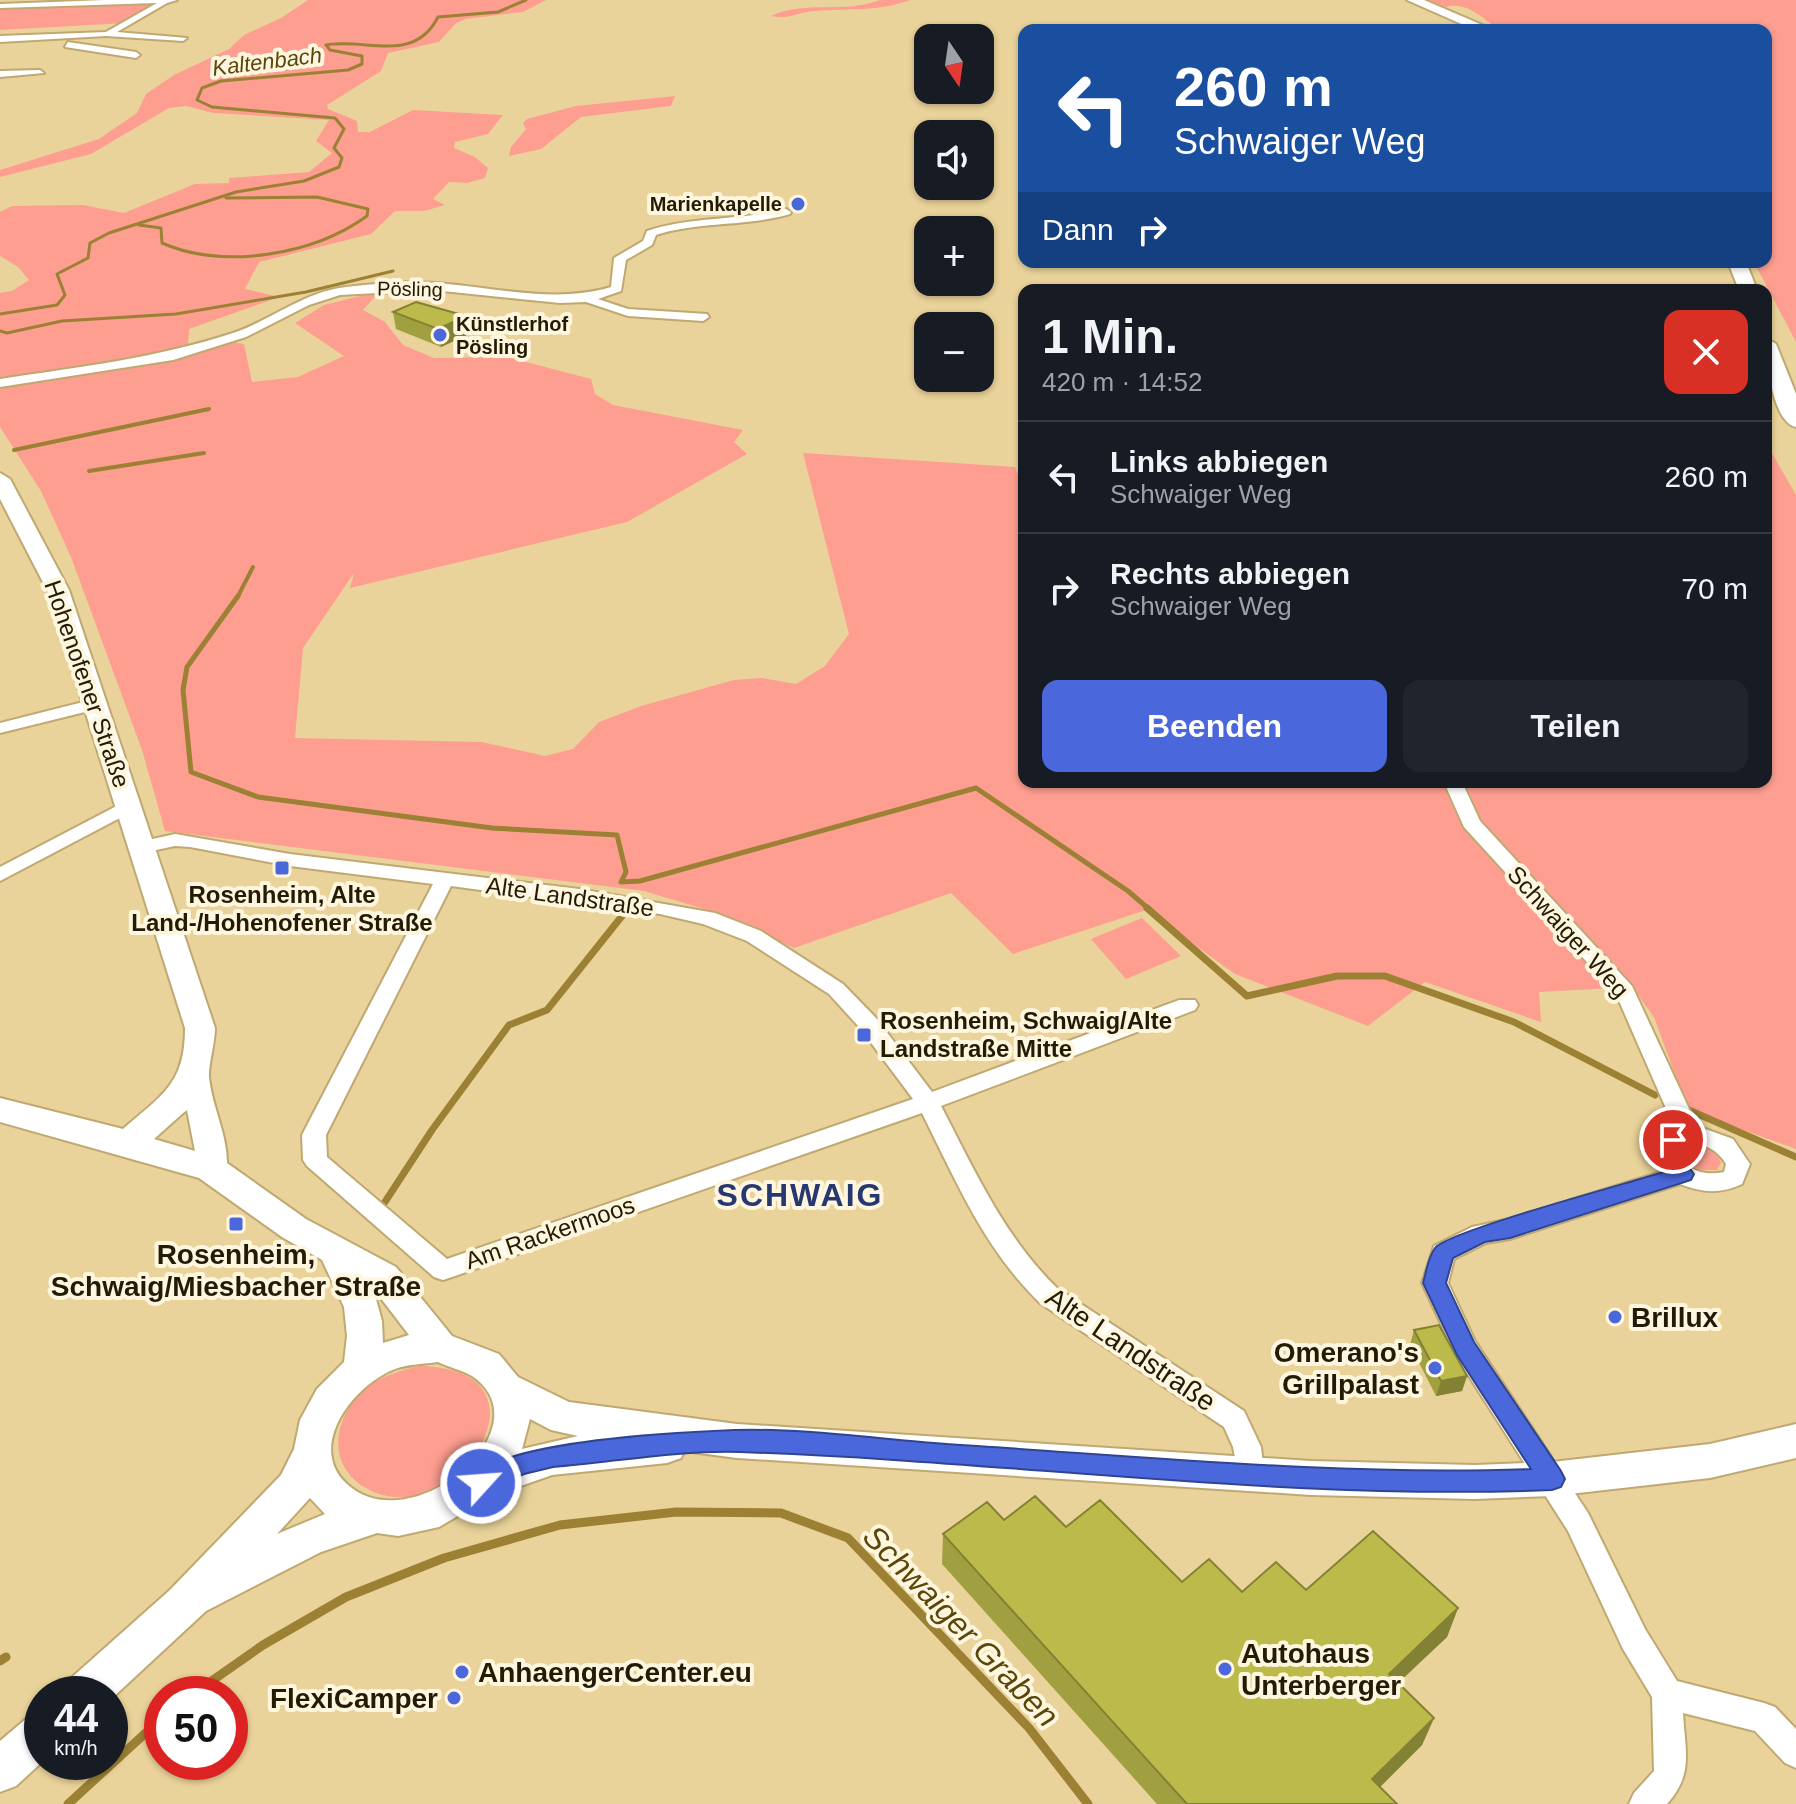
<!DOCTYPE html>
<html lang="de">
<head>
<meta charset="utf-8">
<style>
	body { margin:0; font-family:Helvetica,sans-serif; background:#20242c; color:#f1f3f6; height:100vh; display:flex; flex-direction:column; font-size:30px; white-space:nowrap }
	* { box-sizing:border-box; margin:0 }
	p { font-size:26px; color:#9ea1a6 }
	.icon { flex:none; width:44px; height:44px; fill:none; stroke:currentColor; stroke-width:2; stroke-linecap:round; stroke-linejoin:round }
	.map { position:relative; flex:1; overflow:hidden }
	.panel { position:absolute; left:1018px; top:284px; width:754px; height:504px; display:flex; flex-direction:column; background:#171b24; border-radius:16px; box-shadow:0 2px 6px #0004 }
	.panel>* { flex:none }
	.guide { position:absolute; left:1018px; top:24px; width:754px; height:244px; border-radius:16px; box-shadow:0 2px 6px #0004; background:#1a4fa0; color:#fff; overflow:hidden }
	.needle { width:52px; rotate:167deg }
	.tools { position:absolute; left:914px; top:24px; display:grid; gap:16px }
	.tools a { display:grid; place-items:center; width:80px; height:80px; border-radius:16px; background:#171b24; box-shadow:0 2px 6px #0004; font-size:40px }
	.speed { position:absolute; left:24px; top:1676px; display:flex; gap:16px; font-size:40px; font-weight:700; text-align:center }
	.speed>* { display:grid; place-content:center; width:104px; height:104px; border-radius:50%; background:#171b24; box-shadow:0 2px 6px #0004; line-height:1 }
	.speed small { font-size:20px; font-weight:400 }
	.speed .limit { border:12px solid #d22; background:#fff; color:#111 }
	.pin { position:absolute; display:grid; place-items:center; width:68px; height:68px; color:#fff; margin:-34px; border:4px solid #fff; border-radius:50%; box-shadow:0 2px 8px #0007 }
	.me { position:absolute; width:88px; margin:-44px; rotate:64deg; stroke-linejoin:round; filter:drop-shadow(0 0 6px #0008) }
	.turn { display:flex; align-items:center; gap:28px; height:168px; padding:0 24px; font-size:36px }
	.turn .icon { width:104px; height:104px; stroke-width:2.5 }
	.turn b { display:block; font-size:56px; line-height:68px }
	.then { display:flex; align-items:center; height:76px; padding:0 24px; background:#0003; gap:16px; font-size:30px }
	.round { display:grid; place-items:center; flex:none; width:84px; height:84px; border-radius:16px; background:#20242c }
	.summary { display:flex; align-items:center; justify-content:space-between; height:136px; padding:0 24px }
	h1 { font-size:48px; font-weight:600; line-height:60px }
	.button { display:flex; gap:16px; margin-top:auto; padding:16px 24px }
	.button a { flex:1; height:92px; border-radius:16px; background:#4a68dc; color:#fff; font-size:32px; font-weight:600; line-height:92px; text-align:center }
	.button a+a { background:#20242c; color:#f1f3f6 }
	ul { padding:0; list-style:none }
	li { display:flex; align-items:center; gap:24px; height:112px; padding:0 24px; border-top:2px solid #363941 }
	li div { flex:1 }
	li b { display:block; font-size:30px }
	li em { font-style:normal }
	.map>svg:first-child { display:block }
	.green { fill:#fd9e90 }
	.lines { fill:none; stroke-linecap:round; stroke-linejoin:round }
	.stream-far4 { stroke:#9c8034; stroke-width:3 }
	.stream-far3 { stroke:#9c8034; stroke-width:4 }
	.stream-far2 { stroke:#9c8034; stroke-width:5 }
	.stream-far1 { stroke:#9c8034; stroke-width:7 }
	.stream { stroke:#9c8034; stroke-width:9 }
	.minor-casing { stroke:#bfa971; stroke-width:4 }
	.secondary-casing { stroke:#bfa971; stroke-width:4 }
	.trunk-casing { stroke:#bfa971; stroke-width:4 }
	.minor { fill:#fff; fill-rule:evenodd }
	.secondary { fill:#fff; fill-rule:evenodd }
	.trunk { fill:#fff; fill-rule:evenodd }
	.wall { fill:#a1a040 }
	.shaded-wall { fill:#838234 }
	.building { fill:#bbba4a; stroke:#838234; stroke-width:2 }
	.route { fill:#4a68dc; stroke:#30448f; stroke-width:2 }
	.poi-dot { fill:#4a68dc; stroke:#fff6df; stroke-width:3 }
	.labels { text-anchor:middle; stroke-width:8; stroke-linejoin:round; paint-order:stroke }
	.far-poi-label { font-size:20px; font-weight:bold; fill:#241b05; stroke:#fff6df; text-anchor:end }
	.far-street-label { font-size:20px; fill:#241b05; stroke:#fff6df }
	.far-water-label { font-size:22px; font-style:italic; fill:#5a4608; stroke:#fff6df }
	.street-label { font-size:24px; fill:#241b05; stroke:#fff6df }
	.poi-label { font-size:24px; font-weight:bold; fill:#241b05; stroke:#fff6df }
	.near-poi-label { font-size:28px; font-weight:bold; fill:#241b05; stroke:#fff6df; text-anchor:start }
	.near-street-label { font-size:28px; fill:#241b05; stroke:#fff6df }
	.district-label { font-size:32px; font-weight:bold; letter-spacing:2px; fill:#273770; stroke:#fff6df }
	.near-water-label { font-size:32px; font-style:italic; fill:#5a4608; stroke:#fff6df }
</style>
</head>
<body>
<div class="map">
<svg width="1796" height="1804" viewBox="0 0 1796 1804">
	<rect width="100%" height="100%" fill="#ead39a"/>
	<g class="green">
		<polygon points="84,0 173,0 126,23 0,30 0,6"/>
		<polygon points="308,0 546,0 523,12 465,19 455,24 439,42 388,53 381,71 327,105 328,109 357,121 358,132 370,132 413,110 503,115 488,134 455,142 454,148 475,157 488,168 485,178 467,183 449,182 433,199 445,205 424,211 395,211 371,234 259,262 245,289 279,297 189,329 188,345 218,340 244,344 252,382 298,377 344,356 295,323 324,305 380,291 363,310 385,322 403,345 434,358 507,357 591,379 595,394 613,405 743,430 734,442 747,454 627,522 350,588 354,573 303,648 295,738 482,742 545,756 573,749 599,722 641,706 734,680 762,678 796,684 825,666 849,634 803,453 1015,467 1024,490 1024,782 1766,782 1766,443 1796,495 1796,1149 1688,1110 1654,1017 1632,987 1539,992 1541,1022 1425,982 1368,1026 1235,974 1146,910 1013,954 951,893 794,948 721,914 644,891 165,831 142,750 71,557 41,491 0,427 0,293 12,291 29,280 18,267 0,256 0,212 12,206 83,205 124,213 195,184 229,183 229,178 309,172 332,153 316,141 329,120 214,113 186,106 169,108 91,154 0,177 0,170 99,139 137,113 146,94 174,75 229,49 244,35 281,18"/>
		<path d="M 880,0 L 910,0 C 879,12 848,8 815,11 C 799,12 788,20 771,16 C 805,0 845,14 880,0 Z"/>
		<path d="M 1427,0 L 1796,0 L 1796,342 L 1754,262 L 1766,262 L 1766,30 L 1502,30 C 1484,22 1469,0 1446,7 Z"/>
		<polygon points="675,96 671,106 581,117 541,149 509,156 511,147 526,129 523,123 527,119 576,106"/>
		<polygon points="1142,918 1181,956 1126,979 1091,939"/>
		<polygon points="1699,1145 1717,1154 1721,1163 1717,1170 1699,1170 1684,1158 1685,1150"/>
		<path d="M 419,1366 C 566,1368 452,1538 366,1488 C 322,1463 335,1409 373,1383 C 388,1374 403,1370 419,1366 Z"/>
	</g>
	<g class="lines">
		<g class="stream-far4">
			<path d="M 139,225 L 161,228 L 162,243 C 224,270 313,255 367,216 L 368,209 L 317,197 L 226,198"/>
			<path d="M 0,314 L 57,305 L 65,295 L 57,274 L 88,258 L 90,243 L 109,233 L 236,192 L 304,181 L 339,167 L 342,158 L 334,148 L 344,129 L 335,118 L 212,107 L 197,100 L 202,88 L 221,81 L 348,70 L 362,64 L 362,56 L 330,50 L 326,45 C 368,38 414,64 438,17 L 498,12 L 526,0"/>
			<polyline points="0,331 7,333 62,321 176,314 306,292 393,271"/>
		</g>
		<g class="stream-far3">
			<polyline points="14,450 209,409"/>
			<polyline points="89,471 204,453"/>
			<polyline points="237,598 253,567"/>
		</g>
		<polyline class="stream-far2" points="238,596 187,667 183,690 191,772 258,797 492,828 617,835 626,872 621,882 640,881 976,788 1128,891 1150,910"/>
		<g class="stream-far1">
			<polyline points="1147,908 1247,996 1337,976 1385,976 1514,1022 1655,1095"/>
			<polyline points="1682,1107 1796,1157"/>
			<polyline points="383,1205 432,1130 509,1025 547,1010 622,916"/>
		</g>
		<g class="stream">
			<polyline points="0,1661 6,1657"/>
			<polyline points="193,1694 263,1645 346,1597 444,1558 560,1525 676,1512 781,1513 848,1538 1029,1728 1088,1804"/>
			<polyline points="68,1804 162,1718"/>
		</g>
		<g class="minor-casing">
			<g id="minor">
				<polygon points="105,0 177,0 167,3 117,32 187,38 183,41 106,36 0,42 0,36 106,32 157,3 0,8 0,4"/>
				<polygon points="68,42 136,52 140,55 136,58 65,47"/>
				<polygon points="0,71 40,70 44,73 0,77"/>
				<path d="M 786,209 L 791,212 L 790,214 C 746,227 699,221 656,235 L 652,245 L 626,260 L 621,291 L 598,299 L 628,309 L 707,314 L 709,317 L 703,321 L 628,316 L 586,302 L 560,303 L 433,290 L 340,295 L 309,305 L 246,337 L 173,360 L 0,387 L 0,379 C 79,367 157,358 233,333 C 269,321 300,295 339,288 C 369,284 406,281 436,283 C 494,287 555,304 611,287 L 614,258 L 643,241 L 647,231 C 692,216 740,221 786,209 Z"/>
				<polygon points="95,699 101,700 104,704 101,708 0,733 0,723"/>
				<path d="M 1444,782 L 1462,782 L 1480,821 L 1632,986 L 1697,1126 L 1733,1139 L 1750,1164 L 1742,1184 C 1720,1194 1703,1193 1680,1184 L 1510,1239 L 1486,1243 L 1454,1259 L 1448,1283 L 1475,1341 L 1588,1513 L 1645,1629 L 1677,1681 L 1764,1703 L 1775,1707 L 1796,1729 L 1796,1768 L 1785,1763 L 1755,1731 L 1683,1713 C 1685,1751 1694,1774 1667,1804 L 1629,1804 L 1634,1793 L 1654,1771 L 1652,1697 L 1623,1649 L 1568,1531 L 1456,1356 L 1422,1283 L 1434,1246 L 1472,1227 L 1510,1219 L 1664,1171 L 1657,1156 L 1657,1145 L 1675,1129 L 1616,994 L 1464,827 ZM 1687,1143 C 1704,1143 1717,1149 1726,1164 L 1724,1172 C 1705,1176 1681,1171 1681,1148 Z"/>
				<polygon points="128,800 137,806 135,810 0,881 0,867"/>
				<path d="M 175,834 L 290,854 L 579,889 L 715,913 L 761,931 L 843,984 L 876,1018 L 932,1092 L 1179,1000 L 1195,1000 L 1198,1005 L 1195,1010 L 941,1106 C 975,1171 1004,1237 1058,1289 L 1244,1411 L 1261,1447 L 1264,1475 L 1260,1484 L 1250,1487 L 1240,1484 L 1233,1447 L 1224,1427 L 1040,1303 C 985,1250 956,1181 922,1113 L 452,1277 L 443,1280 L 434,1277 L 307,1166 L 303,1160 L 302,1135 L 433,884 L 290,866 L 190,847 L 175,846 L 142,853 L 132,847 L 135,843 ZM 451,886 L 660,914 L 703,924 L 747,941 L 829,994 L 860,1028 L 913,1099 L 447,1259 L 327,1157 L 326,1135 Z"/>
			</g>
		</g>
		<g class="secondary-casing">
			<g id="secondary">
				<path d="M 0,473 L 10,479 L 69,590 L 215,1028 C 215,1043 208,1067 209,1077 C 212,1107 227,1133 227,1163 L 306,1219 L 396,1267 L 452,1336 L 499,1354 L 518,1377 L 569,1402 L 737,1424 L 1311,1461 L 1475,1465 L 1552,1462 L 1710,1444 L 1796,1424 L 1796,1458 L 1710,1478 L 1552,1496 L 1475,1499 L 1311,1495 L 737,1458 L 684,1451 L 681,1458 L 667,1463 L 552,1475 L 490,1497 L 439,1527 L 398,1536 L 377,1533 L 321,1552 L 206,1611 L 110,1700 L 110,1694 L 64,1694 L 70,1679 L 170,1590 L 281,1475 L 294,1449 L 300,1420 L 317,1389 L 344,1362 L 347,1336 L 344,1307 L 322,1260 L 282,1237 L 199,1178 L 0,1122 L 0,1098 L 123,1129 C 162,1095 185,1084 185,1028 L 47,590 L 0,499 ZM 187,1110 L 195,1151 L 154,1139 L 182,1114 ZM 373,1288 L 409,1335 L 383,1343 L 382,1321 ZM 438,1362 C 448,1367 462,1370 472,1376 C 548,1427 411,1543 347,1484 C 305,1446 355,1384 395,1369 C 409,1364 424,1364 438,1362 ZM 530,1419 L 551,1430 L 578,1436 L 522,1449 ZM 310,1498 L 325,1514 L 277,1534 L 309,1499 Z"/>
				<polygon points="42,1711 42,1762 16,1786 0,1792 0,1741 27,1718"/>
			</g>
		</g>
		<g class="trunk-casing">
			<g id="trunk">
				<polygon points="1407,0 1424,0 1494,30 1475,30"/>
				<polygon points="1728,262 1746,262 1757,290 1739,290"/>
				<path d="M 1766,338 L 1776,344 L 1796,394 L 1796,427 C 1772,422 1766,359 1766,338 Z"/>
			</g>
		</g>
		<use href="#minor" class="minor"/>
		<use href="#secondary" class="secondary"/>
		<use href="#trunk" class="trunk"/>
	</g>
	<g class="wall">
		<polygon points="393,312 466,316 469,334 441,347 396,329"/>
		<polygon points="1414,1330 1467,1376 1462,1391 1436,1396 1410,1345"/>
		<polygon points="1004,1520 1066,1527 1182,1582 1242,1592 1306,1590 1458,1608 1447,1637 1398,1683 1434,1718 1422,1745 1380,1787 1397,1804 1157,1804 942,1564 943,1534"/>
	</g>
	<g class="shaded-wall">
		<polygon points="466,316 469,334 441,347 438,329"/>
		<polygon points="1467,1376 1462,1391 1436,1396 1441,1381"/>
		<polygon points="1458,1608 1447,1637 1378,1702 1389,1674"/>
		<polygon points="1434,1718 1422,1745 1363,1804 1372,1779"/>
	</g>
	<g class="building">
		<polygon points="416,302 466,316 438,329 393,312"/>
		<polygon points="1439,1325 1467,1376 1441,1381 1414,1330"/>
		<polygon points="1035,1496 1066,1527 1100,1500 1182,1582 1209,1559 1242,1592 1276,1562 1306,1590 1373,1531 1458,1608 1389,1674 1434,1718 1372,1779 1397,1804 1187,1804 943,1534 987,1502 1004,1520"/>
	</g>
	<path class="route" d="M 1673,1132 L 1683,1140 L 1678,1152 L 1694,1174 L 1691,1180 L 1510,1238 L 1485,1242 L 1453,1258 L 1446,1283 L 1474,1342 L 1561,1471 L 1565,1479 L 1561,1487 L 1552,1490 C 1281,1501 1011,1461 740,1452 C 679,1450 614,1462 553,1467 L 524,1474 L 481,1494 L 472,1491 L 469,1483 C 489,1440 687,1432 735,1430 C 804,1428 877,1439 946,1444 C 1140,1456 1336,1476 1531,1469 L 1457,1355 L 1423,1283 C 1426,1273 1428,1257 1435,1248 C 1448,1231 1633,1182 1667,1171 L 1657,1152 L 1665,1134 Z"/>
	<g class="poi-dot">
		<circle cx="798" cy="204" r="8"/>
		<circle cx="440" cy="335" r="8"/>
		<rect x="274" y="860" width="16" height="16" rx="4"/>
		<rect x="856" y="1027" width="16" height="16" rx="4"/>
		<rect x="228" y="1216" width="16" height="16" rx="4"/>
		<circle cx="1615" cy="1317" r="8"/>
		<circle cx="1435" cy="1368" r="8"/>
		<circle cx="1225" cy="1669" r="8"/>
		<circle cx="462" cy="1672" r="8"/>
		<circle cx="454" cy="1698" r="8"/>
	</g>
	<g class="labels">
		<g class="far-poi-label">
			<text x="782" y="211">Marienkapelle</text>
			<text x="456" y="331" text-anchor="start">Künstlerhof<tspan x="456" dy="23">Pösling</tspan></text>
		</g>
		<g class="far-street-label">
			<text transform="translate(410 289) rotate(1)" y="7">Pösling</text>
		</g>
		<g class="far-water-label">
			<text transform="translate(267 61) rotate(-7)" y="8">Kaltenbach</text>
		</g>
		<g class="street-label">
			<text transform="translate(87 684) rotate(71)" y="8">Hohenofener Straße</text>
			<text transform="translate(570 897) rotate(8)" y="8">Alte Landstraße</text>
			<text transform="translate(1568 932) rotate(48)" y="8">Schwaiger Weg</text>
			<text transform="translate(550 1233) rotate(-19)" y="8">Am Rackermoos</text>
		</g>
		<g class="poi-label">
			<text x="282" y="903">Rosenheim, Alte<tspan x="282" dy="28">Land-/Hohenofener Straße</tspan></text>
			<text x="880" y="1029" text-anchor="start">Rosenheim, Schwaig/Alte<tspan x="880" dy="28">Landstraße Mitte</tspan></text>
		</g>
		<g class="near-poi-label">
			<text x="236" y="1264" text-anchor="middle">Rosenheim,<tspan x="236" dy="32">Schwaig/Miesbacher Straße</tspan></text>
			<text x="1631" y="1327">Brillux</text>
			<text x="1419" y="1362" text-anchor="end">Omerano's<tspan x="1419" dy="32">Grillpalast</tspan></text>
			<text x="1241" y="1663">Autohaus<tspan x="1241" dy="32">Unterberger</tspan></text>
			<text x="478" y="1682">AnhaengerCenter.eu</text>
			<text x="438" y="1708" text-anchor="end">FlexiCamper</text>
		</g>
		<g class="near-street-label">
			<text transform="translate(1131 1349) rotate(34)" y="10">Alte Landstraße</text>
		</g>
		<g class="district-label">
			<text x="800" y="1206">SCHWAIG</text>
		</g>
		<g class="near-water-label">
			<text transform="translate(961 1626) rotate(46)" y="11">Schwaiger Graben</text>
		</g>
	</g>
</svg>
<div class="tools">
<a><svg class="needle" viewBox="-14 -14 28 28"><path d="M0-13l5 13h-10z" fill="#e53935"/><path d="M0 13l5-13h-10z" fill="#9ea1a6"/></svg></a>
<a><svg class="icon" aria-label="sound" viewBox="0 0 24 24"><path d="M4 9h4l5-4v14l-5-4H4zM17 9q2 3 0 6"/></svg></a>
<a>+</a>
<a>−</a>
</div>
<div class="speed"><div>44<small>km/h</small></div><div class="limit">50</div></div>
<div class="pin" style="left:1673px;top:1140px;background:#d93025"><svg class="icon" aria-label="arrive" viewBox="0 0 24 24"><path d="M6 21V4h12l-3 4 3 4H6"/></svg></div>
<svg class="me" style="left:481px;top:1483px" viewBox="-20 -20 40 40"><circle r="17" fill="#4a68dc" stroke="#fff" stroke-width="3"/><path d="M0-11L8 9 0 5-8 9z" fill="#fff"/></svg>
<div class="guide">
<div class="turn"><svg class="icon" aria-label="left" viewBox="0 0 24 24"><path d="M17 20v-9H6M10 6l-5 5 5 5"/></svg><div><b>260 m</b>Schwaiger Weg</div></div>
<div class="then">Dann<svg class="icon" aria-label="right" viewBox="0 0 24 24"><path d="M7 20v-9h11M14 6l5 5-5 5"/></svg></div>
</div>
<section class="panel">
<div class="summary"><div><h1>1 Min.</h1><p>420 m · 14:52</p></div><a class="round" style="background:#d93025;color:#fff"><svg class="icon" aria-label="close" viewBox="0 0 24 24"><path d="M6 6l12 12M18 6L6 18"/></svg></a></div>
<ul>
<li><svg class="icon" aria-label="left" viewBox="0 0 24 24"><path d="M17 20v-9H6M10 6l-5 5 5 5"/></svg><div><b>Links abbiegen</b><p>Schwaiger Weg</p></div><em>260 m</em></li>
<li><svg class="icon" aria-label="right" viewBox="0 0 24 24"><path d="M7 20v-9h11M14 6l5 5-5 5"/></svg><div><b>Rechts abbiegen</b><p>Schwaiger Weg</p></div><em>70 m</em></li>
</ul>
<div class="button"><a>Beenden</a><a>Teilen</a></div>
</section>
</div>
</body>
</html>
